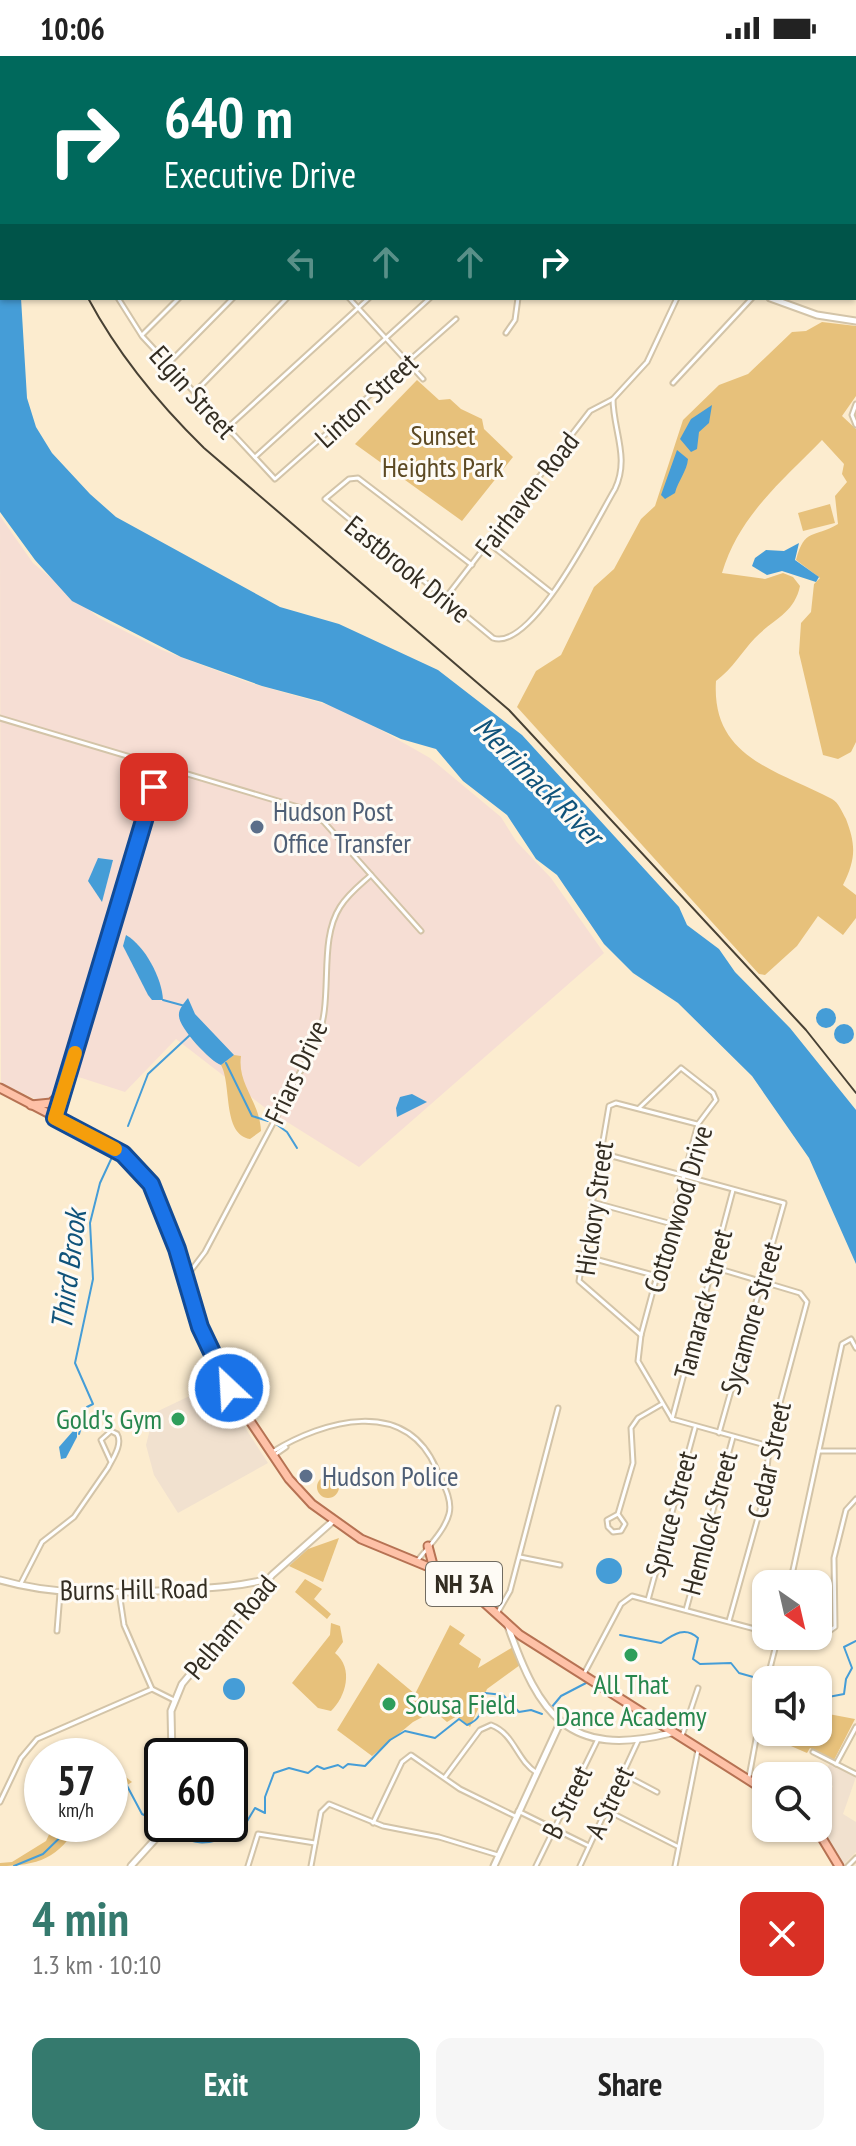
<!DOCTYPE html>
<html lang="en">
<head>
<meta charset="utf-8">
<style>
	body { margin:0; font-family:"PT Sans Narrow",sans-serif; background:#f6f6f6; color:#222; height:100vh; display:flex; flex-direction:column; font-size:30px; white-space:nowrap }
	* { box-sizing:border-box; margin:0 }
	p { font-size:26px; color:#767676 }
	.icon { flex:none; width:44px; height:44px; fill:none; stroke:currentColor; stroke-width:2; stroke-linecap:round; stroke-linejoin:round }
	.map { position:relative; height:1810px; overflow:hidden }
	.drawer { display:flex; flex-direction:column; background:#fff; flex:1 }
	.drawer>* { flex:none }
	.guide { position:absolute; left:0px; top:0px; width:856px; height:244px; box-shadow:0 2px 6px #0004; background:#00695c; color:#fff; overflow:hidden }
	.needle { width:52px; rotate:146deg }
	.fabs { position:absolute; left:752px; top:1514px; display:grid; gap:16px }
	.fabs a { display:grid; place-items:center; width:80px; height:80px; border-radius:16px; background:#fff; box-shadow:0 2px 6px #0004; font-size:40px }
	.speed { position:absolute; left:24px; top:1682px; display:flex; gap:16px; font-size:40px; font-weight:700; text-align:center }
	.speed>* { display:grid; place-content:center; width:104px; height:104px; border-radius:50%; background:#fff; box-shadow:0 2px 6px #0004; line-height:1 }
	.speed small { font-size:20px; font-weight:400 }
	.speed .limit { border:4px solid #111; border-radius:12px; background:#fff; color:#111 }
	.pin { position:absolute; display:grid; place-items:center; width:68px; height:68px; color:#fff; margin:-34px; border-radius:16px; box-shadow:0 4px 12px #0006 }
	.me { position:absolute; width:88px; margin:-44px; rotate:335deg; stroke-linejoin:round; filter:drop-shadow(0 0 6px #0008) }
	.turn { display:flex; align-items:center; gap:28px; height:168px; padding:0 32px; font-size:36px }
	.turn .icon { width:104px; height:104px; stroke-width:2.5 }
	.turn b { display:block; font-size:56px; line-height:68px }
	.lanes { display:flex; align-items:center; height:76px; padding:0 32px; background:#0003; justify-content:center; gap:40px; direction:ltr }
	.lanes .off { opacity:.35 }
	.round { display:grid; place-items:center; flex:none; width:84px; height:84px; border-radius:16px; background:#f6f6f6 }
	.summary { display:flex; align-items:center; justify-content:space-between; height:136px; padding:0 32px }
	h1 { font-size:48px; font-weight:700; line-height:60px; color:#357a6e }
	.button { display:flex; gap:16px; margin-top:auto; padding:16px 32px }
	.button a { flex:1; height:92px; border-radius:16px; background:#357a6e; color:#fff; font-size:32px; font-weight:700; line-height:92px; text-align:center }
	.button a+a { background:#f6f6f6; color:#222 }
	.status { display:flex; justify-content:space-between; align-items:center; height:56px; padding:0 40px; background:#fff; direction:ltr }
	.status svg { height:22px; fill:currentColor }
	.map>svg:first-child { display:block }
	.commercial { fill:#f1e1cf }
	.industrial { fill:#f6ded4 }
	.green { fill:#e7c17b }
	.water { fill:#459dd7 }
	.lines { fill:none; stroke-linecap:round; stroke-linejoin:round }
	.stream { stroke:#459dd7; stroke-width:2 }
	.minor-casing { stroke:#d3c4a8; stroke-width:7 }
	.tertiary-casing { stroke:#d3c4a8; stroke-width:9 }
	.primary-casing { stroke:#b67253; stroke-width:11 }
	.motorway-casing { stroke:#b67253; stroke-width:13 }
	.minor { stroke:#fff; stroke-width:3 }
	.tertiary { stroke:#fff; stroke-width:5 }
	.primary { stroke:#fec1a7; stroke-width:7 }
	.motorway { stroke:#fd976d; stroke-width:9 }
	.rail { stroke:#484134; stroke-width:2 }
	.route-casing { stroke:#114b97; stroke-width:20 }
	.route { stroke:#1a73e8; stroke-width:14 }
	.slow { stroke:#f59e0b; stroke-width:14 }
	.service-dot { fill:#5c6f8a; stroke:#fefbf5; stroke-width:3 }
	.leisure-dot { fill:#2e9e5b; stroke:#fefbf5; stroke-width:3 }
	.labels { text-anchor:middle; stroke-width:6; stroke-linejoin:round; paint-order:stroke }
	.shield { fill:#fefbf5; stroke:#706b61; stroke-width:2 }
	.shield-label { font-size:26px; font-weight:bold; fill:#332d22 }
	.street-label { font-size:28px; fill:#332d22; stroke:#fefbf5 }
	.park-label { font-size:28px; fill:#5d4a24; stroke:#fefbf5 }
	.service-label { font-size:28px; fill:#4e5e75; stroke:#fefbf5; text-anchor:start }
	.leisure-label { font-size:28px; fill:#27864d; stroke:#fefbf5; text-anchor:end }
	.water-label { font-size:30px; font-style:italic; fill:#10537a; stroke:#fefbf5 }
</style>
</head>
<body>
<div class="status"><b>10:06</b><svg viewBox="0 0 49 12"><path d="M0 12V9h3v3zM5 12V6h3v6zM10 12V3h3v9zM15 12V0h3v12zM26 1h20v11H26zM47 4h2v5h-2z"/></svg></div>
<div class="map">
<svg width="856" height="1810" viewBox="0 0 856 1810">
	<rect width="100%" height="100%" fill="#fceccf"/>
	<g class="commercial">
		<polygon points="221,1325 231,1350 268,1407 178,1457 154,1419 146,1389 154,1357"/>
		<polygon points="830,1707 856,1721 843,1758 856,1766 856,1796 843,1809 818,1767 818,1759 833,1730 821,1724"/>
	</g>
	<polygon class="industrial" points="0,460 33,507 99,562 162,594 247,626 346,654 430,702 501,761 516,785 551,822 604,897 359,1111 268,1054 176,983 125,1036 63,1016 58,1038 52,1045 39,1045 1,1027"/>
	<g class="green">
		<path d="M 822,266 L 856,270 L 856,340 L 842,360 L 856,373 L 856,686 L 851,696 L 838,703 L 823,699 L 799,597 L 801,567 L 811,556 L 814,528 L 820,522 L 796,504 C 805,471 813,483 838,468 L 835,440 L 847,426 L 842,418 L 844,408 L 822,384 C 781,426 739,460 722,517 L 765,523 L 783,517 L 793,521 L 800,530 C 794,558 773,563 755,582 C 741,597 733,612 716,625 C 711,702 777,714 832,743 C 839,747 842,756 846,763 C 856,789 856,803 843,829 L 856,839 L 856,862 L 843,879 L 818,860 L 797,890 L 765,919 L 759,918 L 517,651 L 536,615 L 561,599 L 594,531 L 614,513 L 641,463 L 655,450 L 683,364 L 719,329 L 748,318 L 792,276 L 806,275 Z"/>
		<polygon points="417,324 439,344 450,343 461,353 482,363 484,373 513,401 462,465 355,388"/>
		<polygon points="830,448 835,467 803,475 798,457"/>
		<path d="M 234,999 L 241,1000 C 237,1028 260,1046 261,1075 L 250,1083 C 222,1078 232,1029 221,1009 Z"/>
		<circle cx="328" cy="1431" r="11"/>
		<polygon points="339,1482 323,1526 289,1510 308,1493"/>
		<polygon points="305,1523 322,1533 314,1543 331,1558 327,1563 295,1536"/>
		<path d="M 331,1567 L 340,1570 L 343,1586 L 335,1597 C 354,1612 346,1641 331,1655 L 318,1652 L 292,1627 L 330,1579 Z"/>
		<polygon points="450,1569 465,1579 459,1588 481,1603 478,1612 513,1591 520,1609 487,1633 470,1671 457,1660 447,1666 434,1655 413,1666 372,1700 337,1674 378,1607 415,1638"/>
		<polygon points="818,1656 855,1663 834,1704 810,1692 807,1697 784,1687 787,1676 818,1676"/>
		<polygon points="110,1708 132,1726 110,1740"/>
		<path d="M 54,1768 L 78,1768 C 60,1802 37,1810 0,1810 L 0,1807 L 12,1806 L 46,1785 Z"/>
	</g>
	<g class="water">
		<polygon points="0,111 2,242 21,242 27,342 36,371 52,397 90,438 116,461 280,551 339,568 438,614 522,679 679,851 687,869 719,893 735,916 790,972 856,1054 856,1208 809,1102 752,1020 678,947 633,917 604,888 557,819 536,803 507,759 463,725 436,693 401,683 322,646 262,630 181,601 72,545 35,504 0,456"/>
		<polygon points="712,349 709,367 699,376 697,393 691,396 680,383 691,363"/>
		<path d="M 677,394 L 688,403 C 687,415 678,425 675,437 L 665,443 L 661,439 Z"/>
		<polygon points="799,487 795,504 819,521 816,526 782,515 767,519 752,510 755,502 766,494 784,495"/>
		<polygon points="98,802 113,804 102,846 88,825"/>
		<path d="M 126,879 C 145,890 162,922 163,944 L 152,944 L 148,939 L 123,890 Z"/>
		<path d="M 188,942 L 195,958 L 234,999 L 221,1009 C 211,1006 179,972 179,960 C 178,954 184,947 188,942 Z"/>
		<circle cx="826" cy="962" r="10"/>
		<circle cx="844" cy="978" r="10"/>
		<polygon points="412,1038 427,1046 397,1061 396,1052 400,1041"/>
		<polygon points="73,1375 77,1375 77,1381 66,1402 61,1403 59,1391"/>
		<circle cx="609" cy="1515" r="13"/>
		<circle cx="234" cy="1633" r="11"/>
	</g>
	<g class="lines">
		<g class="stream">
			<polyline points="163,944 185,950"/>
			<polyline points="226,1007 252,1060 268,1065"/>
			<polyline points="276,1068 287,1076 297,1092"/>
			<polyline points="128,1070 148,1018 190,979"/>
			<polyline points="79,1378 87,1351 93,1348 75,1307 93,1223 90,1167 100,1127 113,1099"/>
			<path d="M 620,1579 L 661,1587 C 674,1578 685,1570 698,1582 L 693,1603 L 700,1608 L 731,1607 L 739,1617 L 764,1624"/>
			<polyline points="818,1643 844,1638 846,1623 852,1612 844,1591 856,1585"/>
			<polyline points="551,1652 561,1640 586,1627"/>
			<polyline points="110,1729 125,1726 142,1758 161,1767"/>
			<path d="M 162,1768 C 194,1793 205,1789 240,1777 L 255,1752 L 265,1757 L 265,1741 L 274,1717 L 289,1712 L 308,1717 L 317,1710 L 324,1713 L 338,1709 L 343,1712 L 348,1708 L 365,1710 L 390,1684 L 405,1675 L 435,1682 L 459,1663 L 467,1669 C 479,1664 483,1657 479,1645 L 485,1637 L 503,1639 L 519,1656 L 531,1654 L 542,1658"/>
			<polyline points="14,1810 43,1798 74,1768"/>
		</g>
		<g class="minor-casing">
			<g id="minor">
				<polyline points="84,0 86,2"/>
				<polyline points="346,0 349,2"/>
				<polyline points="134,2 137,0"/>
				<polyline points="496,2 497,0"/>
				<polyline points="854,113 856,113"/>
				<polyline points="854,212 856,212"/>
				<polyline points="118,242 142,280 275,423 456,263"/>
				<polyline points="349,242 423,323"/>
				<polyline points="506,277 515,264 518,242"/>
				<polyline points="142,279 179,242"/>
				<polyline points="168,308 233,242"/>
				<polyline points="673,327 752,242"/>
				<polyline points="195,336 287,242"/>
				<polyline points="856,348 852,359 856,369"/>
				<polyline points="227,372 369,242"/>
				<polyline points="255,401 430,242"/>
				<polyline points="490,488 552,537"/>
				<path d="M 472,509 L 358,422 L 349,423 L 325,443 L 493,582 C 532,596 597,463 615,433 C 630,402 613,374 613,343 L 647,306 L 677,242"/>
				<polyline points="447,540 590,355 613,343"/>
				<polyline points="0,662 308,754 324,766 421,875"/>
				<polyline points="65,1032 161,710"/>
				<polyline points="639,1052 681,1012 713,1037 716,1044 698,1068 641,1279 638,1305 672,1363 769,1390"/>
				<polyline points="56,1059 62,1039"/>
				<polyline points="601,1097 784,1147 719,1377"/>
				<polyline points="592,1146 672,1168"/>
				<polyline points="584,1200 657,1220"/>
				<polyline points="713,1211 800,1237 807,1246 770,1384 764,1440 729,1565"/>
				<path d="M 186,1221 L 205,1196 L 316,986 C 335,945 317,887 340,851 C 348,838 360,829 371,819"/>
				<polyline points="641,1279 579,1225 609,1050 616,1047 697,1068"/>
				<polyline points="672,1363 733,1134"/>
				<polyline points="819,1395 856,1395"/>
				<path d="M 272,1396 C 324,1364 405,1341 436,1412 C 442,1426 453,1443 449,1458 C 445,1474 428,1491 418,1504"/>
				<polyline points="273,1400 286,1391"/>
				<polyline points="618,1458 607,1464 608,1471 613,1476 621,1475 625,1468 618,1458 633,1407 631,1372 638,1362 662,1348"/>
				<polyline points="520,1501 560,1509"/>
				<polyline points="790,1528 842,1288 851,1283 856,1292"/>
				<path d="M 20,1529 L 42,1486 L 74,1461 L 108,1412 C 113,1402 123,1388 117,1378 L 111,1375 L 101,1384 L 111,1406"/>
				<polyline points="119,1536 124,1569 152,1633 174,1644"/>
				<polyline points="648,1544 695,1372"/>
				<polyline points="686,1554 733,1381"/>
				<polyline points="498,1556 510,1535 558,1352"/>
				<polyline points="57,1575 60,1537"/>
				<polyline points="778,1580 812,1587 835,1571 834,1502 846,1454 856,1443"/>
				<polyline points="585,1616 621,1548 632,1540 766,1576"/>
				<polyline points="767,1624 778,1581"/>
				<polyline points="682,1680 698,1632"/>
				<polyline points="813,1696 856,1718"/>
				<polyline points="836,1708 856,1671"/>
				<polyline points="623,1718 657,1736"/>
				<path d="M 445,1721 L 480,1674 L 491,1669 C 515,1678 516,1704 537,1717"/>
				<polyline points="749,1721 766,1629"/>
				<polyline points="0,1746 21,1702 37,1683 152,1633"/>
				<polyline points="606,1754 677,1790"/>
				<polyline points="518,1755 589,1790"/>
				<polyline points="373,1767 402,1706 411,1699 460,1733 515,1760"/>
				<polyline points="248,1810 258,1778 315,1787"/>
				<polyline points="311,1810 321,1756 329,1748 383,1770 439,1781 498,1799"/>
				<polyline points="536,1810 598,1683"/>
				<polyline points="580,1810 638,1685"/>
				<polyline points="675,1810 698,1694"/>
				<polyline points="848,1810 856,1802"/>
			</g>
		</g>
		<g class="tertiary-casing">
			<g id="tertiary">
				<polyline points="212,0 212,2"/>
				<polyline points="770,242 817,259 856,265"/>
				<path d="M 0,1524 C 59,1541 116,1537 177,1534 C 207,1532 238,1531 268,1523"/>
				<path d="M 508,1570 C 539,1659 568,1703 671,1677"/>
				<polyline points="172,1700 171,1655 182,1628 272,1519 333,1465"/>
				<polyline points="131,1810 169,1768"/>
				<polyline points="494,1810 560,1667"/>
			</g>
		</g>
		<g class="primary-casing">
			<g id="primary">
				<polyline points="536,0 540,2"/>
				<polyline points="550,0 553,2"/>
				<polyline points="854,136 856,136"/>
				<polyline points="854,162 856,163"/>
				<polyline points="0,1032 115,1092 147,1122 177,1193 201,1273 234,1341 289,1423 312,1448 361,1483 458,1523 520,1579 766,1735"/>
				<polyline points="31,1049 51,1047 64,1035"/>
				<polyline points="428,1490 433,1509"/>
				<polyline points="816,1772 839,1810"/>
			</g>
		</g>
		<g class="motorway-casing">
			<g id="motorway">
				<polyline points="784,0 788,2"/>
				<polyline points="854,23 856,23"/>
			</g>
		</g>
		<use href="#minor" class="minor"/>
		<use href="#tertiary" class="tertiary"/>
		<use href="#primary" class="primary"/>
		<use href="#motorway" class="motorway"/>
		<g class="rail">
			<polyline points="13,0 14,2"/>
			<path d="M 88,242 C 119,300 158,347 204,392 L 509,654 L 806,974 L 856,1037"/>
		</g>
	</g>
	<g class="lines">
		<g class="route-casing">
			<polyline id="route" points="154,731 55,1062 123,1098 151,1128 177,1193 200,1271 229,1332"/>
		</g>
		<use href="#route" class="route"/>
		<polyline class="slow" points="75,997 55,1062 115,1093"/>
	</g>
	<g class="service-dot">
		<circle cx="257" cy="771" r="8"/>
		<circle cx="306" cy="1420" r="8"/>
	</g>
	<g class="leisure-dot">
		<circle cx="178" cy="1363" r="8"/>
		<circle cx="631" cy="1599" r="8"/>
		<circle cx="389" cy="1648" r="8"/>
	</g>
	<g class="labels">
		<rect class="shield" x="426" y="1506" width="76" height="44" rx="6"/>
		<g class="shield-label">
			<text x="464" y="1537">NH 3A</text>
		</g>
		<g class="street-label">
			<text transform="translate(193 336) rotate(48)" y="10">Elgin Street</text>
			<text transform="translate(366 344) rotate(-42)" y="10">Linton Street</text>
			<text transform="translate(527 438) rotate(-52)" y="10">Fairhaven Road</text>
			<text transform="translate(408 513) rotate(39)" y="10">Eastbrook Drive</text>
			<text transform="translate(296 1016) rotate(-65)" y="10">Friars Drive</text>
			<text transform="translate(594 1152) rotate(-82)" y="10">Hickory Street</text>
			<text transform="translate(678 1153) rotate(-73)" y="10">Cottonwood Drive</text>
			<text transform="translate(703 1248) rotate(-75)" y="10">Tamarack Street</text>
			<text transform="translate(751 1262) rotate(-74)" y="10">Sycamore Street</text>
			<text transform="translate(769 1404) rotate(-78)" y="10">Cedar Street</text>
			<text transform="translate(671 1458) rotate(-75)" y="10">Spruce Street</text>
			<text transform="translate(709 1467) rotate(-75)" y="10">Hemlock Street</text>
			<text transform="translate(134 1533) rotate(-1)" y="10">Burns Hill Road</text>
			<text transform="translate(230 1571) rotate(-50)" y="10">Pelham Road</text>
			<text transform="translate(567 1746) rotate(-64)" y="10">B Street</text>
			<text transform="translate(609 1746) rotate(-65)" y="10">A Street</text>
		</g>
		<g class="park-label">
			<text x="443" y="389">Sunset<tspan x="443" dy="32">Heights Park</tspan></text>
		</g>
		<g class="service-label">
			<text x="273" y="765">Hudson Post<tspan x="273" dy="32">Office Transfer</tspan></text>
			<text x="322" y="1430">Hudson Police</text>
		</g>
		<g class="leisure-label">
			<text x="162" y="1373">Gold's Gym</text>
			<text x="631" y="1638" text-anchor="middle">All That<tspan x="631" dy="32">Dance Academy</tspan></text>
			<text x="405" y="1658" text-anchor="start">Sousa Field</text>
		</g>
		<g class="water-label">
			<text transform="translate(538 725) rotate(45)" y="10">Merrimack River</text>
			<text transform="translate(69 1214) rotate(-83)" y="10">Third Brook</text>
		</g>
	</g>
</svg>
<div class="fabs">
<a><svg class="needle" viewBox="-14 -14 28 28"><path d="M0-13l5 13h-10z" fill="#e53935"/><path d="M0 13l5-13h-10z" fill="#767676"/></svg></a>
<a><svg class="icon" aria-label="sound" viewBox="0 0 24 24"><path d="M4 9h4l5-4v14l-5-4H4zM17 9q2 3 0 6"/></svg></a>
<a><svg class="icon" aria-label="search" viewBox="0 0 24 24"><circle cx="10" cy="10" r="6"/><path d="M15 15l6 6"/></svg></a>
</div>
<div class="speed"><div>57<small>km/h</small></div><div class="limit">60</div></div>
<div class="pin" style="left:154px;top:731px;background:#d93025"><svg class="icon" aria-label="arrive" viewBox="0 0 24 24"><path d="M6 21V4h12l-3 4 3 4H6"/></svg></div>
<svg class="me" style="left:229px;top:1332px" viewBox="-20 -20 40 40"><circle r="17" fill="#1a73e8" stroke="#fff" stroke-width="3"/><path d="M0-11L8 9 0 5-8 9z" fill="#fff"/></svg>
<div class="guide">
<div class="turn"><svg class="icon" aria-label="right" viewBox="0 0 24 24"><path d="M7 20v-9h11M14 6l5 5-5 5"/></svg><div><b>640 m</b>Executive Drive</div></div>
<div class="lanes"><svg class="icon off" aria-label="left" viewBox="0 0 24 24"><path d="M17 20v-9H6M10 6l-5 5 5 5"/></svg><svg class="icon off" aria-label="ahead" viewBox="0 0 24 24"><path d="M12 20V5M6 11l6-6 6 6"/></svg><svg class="icon off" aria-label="ahead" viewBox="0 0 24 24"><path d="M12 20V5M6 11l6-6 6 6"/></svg><svg class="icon" aria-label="right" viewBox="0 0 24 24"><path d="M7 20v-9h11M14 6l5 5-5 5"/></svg></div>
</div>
</div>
<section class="drawer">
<div class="summary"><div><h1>4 min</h1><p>1.3 km · 10:10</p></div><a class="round" style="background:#d93025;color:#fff"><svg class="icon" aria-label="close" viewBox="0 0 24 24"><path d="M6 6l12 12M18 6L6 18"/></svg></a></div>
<div class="button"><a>Exit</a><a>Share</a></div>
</section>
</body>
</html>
